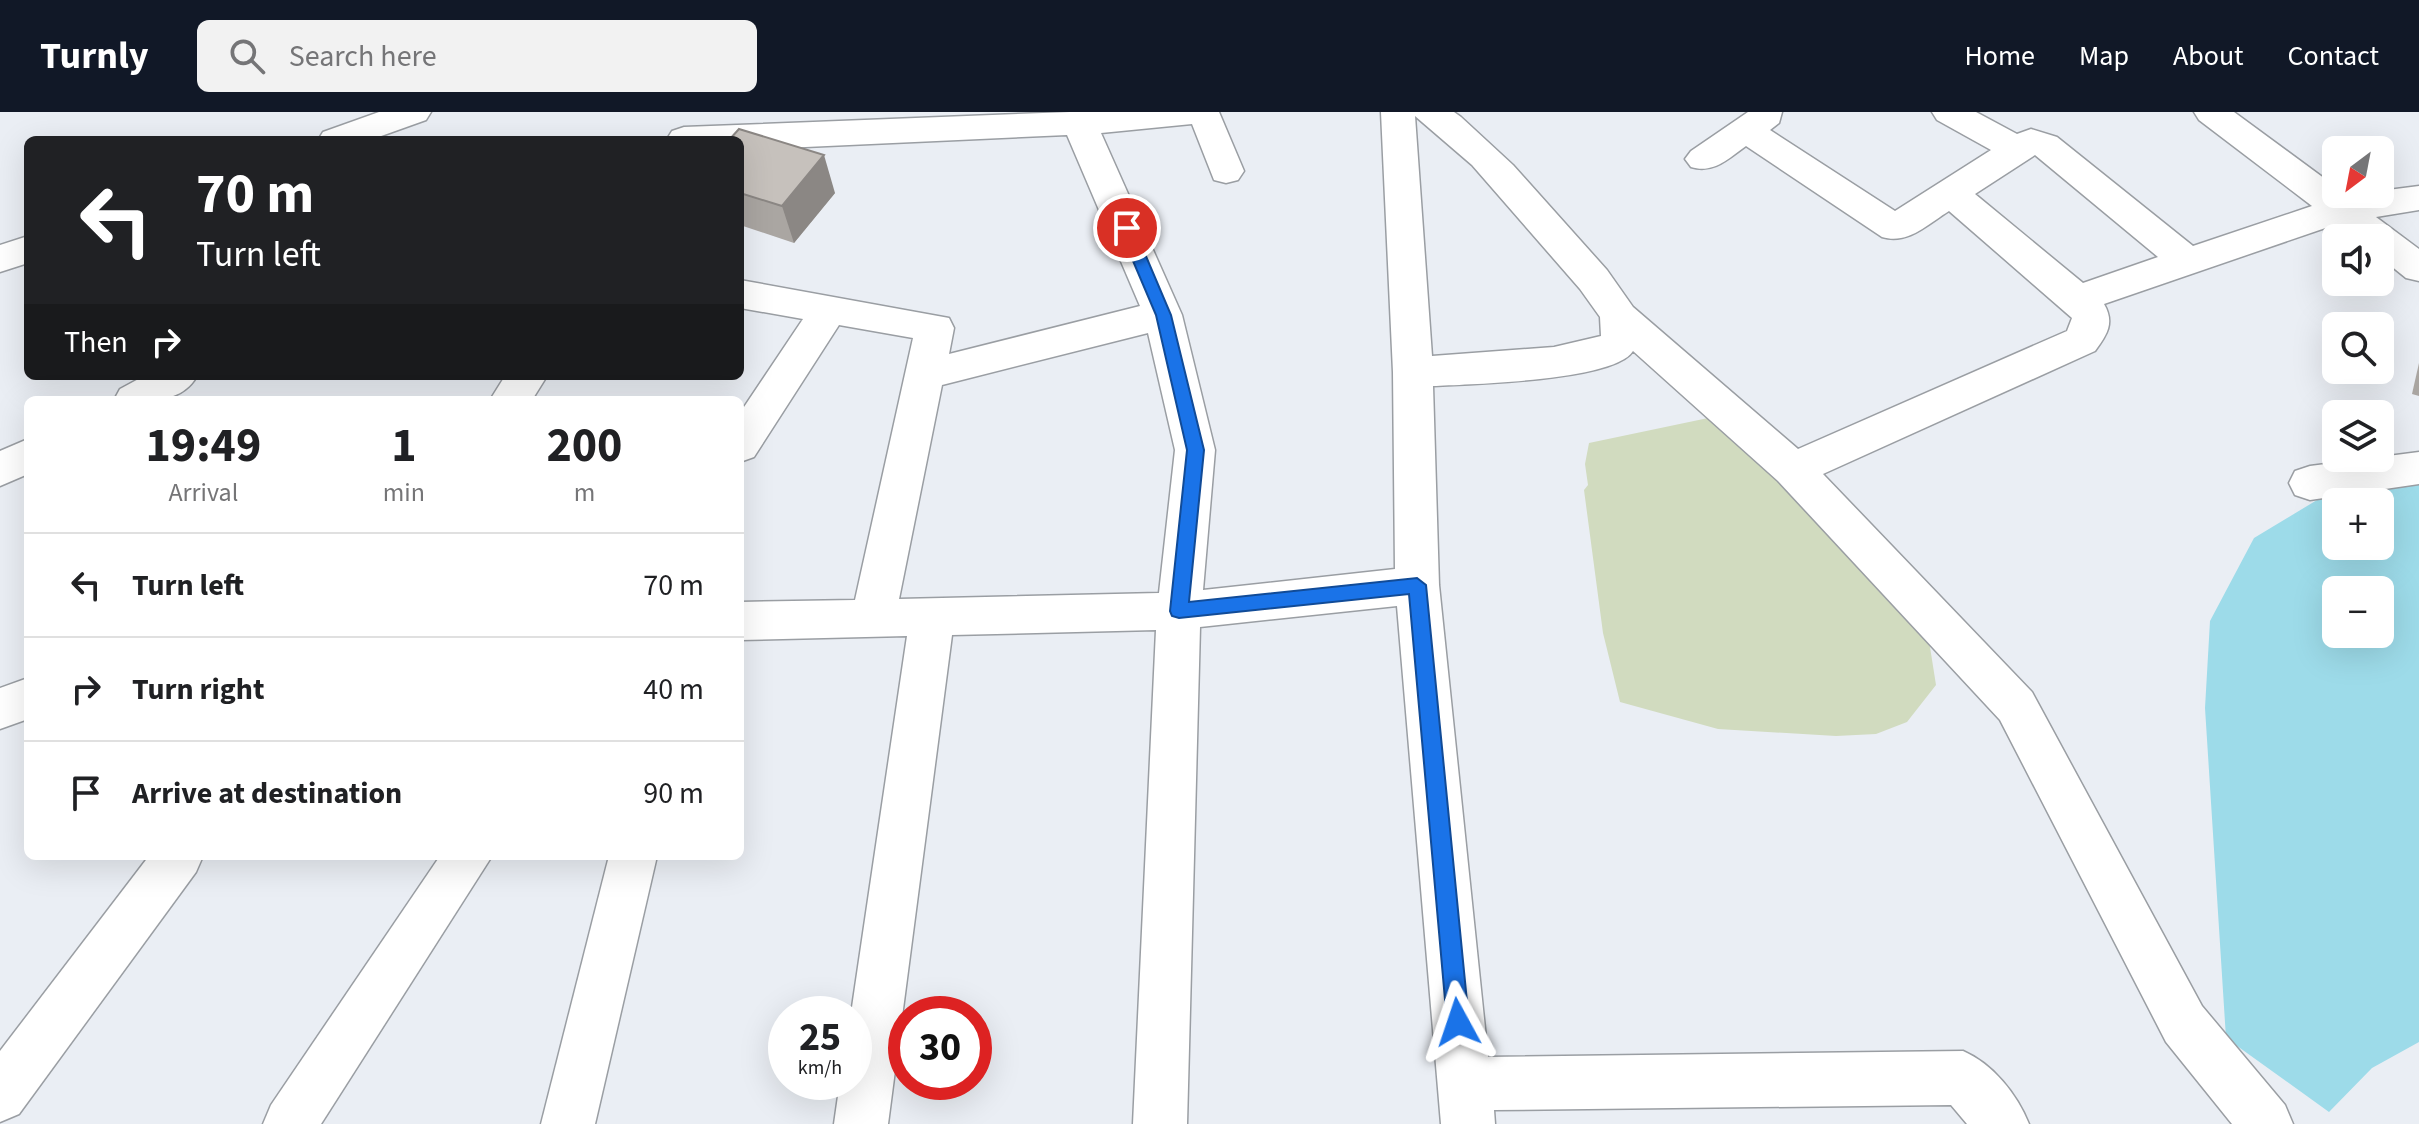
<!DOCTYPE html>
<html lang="en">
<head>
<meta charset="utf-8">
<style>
	body { margin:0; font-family:"Source Sans 3",sans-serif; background:#f2f2f2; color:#202124; height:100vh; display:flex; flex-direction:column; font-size:30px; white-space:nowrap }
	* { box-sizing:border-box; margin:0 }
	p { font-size:26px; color:#757577 }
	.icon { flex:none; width:44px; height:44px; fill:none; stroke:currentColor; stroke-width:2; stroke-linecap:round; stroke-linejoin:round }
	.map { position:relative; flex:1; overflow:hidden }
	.sheet { position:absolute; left:24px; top:284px; width:720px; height:464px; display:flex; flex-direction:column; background:#fff; border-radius:12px; box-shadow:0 8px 32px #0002 }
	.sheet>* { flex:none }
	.guide { position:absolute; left:24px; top:24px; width:720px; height:244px; border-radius:12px; box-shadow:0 8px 32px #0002; background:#202124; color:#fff; overflow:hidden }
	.needle { width:52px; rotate:212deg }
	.buttons { position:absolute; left:2322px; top:24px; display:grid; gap:16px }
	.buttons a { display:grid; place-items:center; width:72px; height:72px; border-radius:12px; background:#fff; box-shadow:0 8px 32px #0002; font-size:40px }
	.speed { position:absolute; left:768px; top:884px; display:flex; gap:16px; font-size:40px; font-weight:700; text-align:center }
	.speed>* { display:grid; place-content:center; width:104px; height:104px; border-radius:50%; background:#fff; box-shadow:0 8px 32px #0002; line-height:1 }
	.speed small { font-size:20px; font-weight:400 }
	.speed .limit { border:12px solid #d22; background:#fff; color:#111 }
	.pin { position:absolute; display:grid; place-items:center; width:68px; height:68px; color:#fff; margin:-34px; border:4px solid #fff; border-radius:50%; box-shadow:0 2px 8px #0007 }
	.me { position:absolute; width:88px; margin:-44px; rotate:355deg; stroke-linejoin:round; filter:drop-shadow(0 0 6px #0008) }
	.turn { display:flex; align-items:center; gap:28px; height:168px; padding:0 40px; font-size:36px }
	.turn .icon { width:104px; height:104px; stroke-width:2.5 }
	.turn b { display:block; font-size:56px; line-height:68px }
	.then { display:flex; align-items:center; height:76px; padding:0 40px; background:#0003; gap:16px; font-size:30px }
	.eta { display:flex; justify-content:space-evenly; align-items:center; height:136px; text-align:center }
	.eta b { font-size:48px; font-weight:700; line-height:56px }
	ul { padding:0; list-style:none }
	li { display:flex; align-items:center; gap:24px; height:104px; padding:0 40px; border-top:2px solid #e0e0e0 }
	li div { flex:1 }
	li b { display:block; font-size:30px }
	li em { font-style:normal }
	header { display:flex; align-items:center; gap:48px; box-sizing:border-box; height:112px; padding:0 40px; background:#111827; color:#fff }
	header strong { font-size:38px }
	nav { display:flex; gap:44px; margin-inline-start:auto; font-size:28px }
	.search { width:560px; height:72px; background:#f2f2f2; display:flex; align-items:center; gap:20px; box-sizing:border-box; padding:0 28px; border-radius:12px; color:#757577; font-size:30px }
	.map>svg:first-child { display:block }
	.green { fill:#d1dbbf }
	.water { fill:#9ddbe9; fill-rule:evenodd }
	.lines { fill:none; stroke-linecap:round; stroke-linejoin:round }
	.street-casing { stroke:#9a9ea3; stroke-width:3 }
	.street { fill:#fff; fill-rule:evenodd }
	.wall { fill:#aaa6a2 }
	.shaded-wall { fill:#8b8784 }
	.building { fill:#c6c1bc; stroke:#8b8784; stroke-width:2 }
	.route { fill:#1a73e8; stroke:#114b97; stroke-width:2 }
</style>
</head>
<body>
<header>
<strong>Turnly</strong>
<div class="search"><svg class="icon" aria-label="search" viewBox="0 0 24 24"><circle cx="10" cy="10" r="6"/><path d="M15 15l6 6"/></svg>Search here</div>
<nav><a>Home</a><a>Map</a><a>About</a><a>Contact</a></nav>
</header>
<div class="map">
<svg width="2419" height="1012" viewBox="0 0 2419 1012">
	<rect width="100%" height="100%" fill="#eaeef4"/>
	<polygon class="green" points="1732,301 1927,516 1936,573 1907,610 1876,622 1836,624 1718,617 1620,590 1603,521 1584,378 1588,373 1585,352 1589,331"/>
	<path class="water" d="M 2385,372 L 2419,373 L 2419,930 L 2372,956 L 2329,1000 L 2226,926 L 2205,596 L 2210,509 L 2254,426 L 2322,385 ZM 2336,390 L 2380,390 L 2380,434 L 2336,434 ZM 2336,478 L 2380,478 L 2380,522 L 2336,522 Z"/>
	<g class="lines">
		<g class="street-casing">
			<g id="street">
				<polygon points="379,0 431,0 426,8 370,28 318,28 323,20"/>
				<path d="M 1070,0 L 1219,0 L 1244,59 L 1238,68 L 1226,71 L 1214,68 L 1192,12 L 1101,21 L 1182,203 L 1215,338 L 1203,478 L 1395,457 L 1393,260 L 1381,0 L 1454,0 L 1461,5 L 1513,53 L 1607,158 L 1633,195 L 1798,337 L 2067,219 L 2072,206 L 1949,99 C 1928,112 1908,133 1882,125 L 1746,34 C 1728,47 1713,62 1691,55 L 1685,47 L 1691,39 L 1748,0 L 1782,0 L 1779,11 L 1770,18 L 1895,99 L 1991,38 L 1937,8 L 1932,0 L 1976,0 L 2017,22 L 2031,17 L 2057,25 L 2193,134 L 2312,94 L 2199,8 L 2194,0 L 2234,0 L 2336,75 L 2336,82 L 2380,82 L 2380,79 L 2419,74 L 2419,98 L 2376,105 L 2419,137 L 2419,169 L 2406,166 L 2380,145 L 2380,126 L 2355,126 L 2337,112 L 2104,192 C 2115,211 2107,223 2095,239 L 1823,362 L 2032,580 L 2202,894 L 2285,993 L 2293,1012 L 2232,1012 L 2166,930 L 2000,608 L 1778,369 L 1633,239 C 1615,269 1469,272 1433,274 L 1439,473 L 1488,945 L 1963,939 C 1993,952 2017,982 2029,1012 L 1967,1012 L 1951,993 L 1494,998 L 1495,1012 L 1441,1012 L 1397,494 L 1200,515 L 1187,1012 L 1133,1012 L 1156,518 L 952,523 L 888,1012 L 834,1012 L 840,970 L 854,970 L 854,902 L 851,902 L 907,524 L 740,528 L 740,490 L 855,488 L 913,226 L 839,213 L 754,345 L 740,350 L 740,301 L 803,207 L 740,196 L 740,168 L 949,206 L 954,216 L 949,242 L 1140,194 L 1067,23 L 740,38 L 740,28 L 667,27 L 672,19 L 684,15 ZM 1415,4 L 1472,53 L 1580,177 L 1600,205 L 1601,224 L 1554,235 L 1432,244 ZM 2035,43 L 2158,145 L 2083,171 L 1975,82 ZM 1148,221 L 1175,338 L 1159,481 L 899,487 L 942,273 Z"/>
				<polygon points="28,124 28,151 0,160 0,133"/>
				<path d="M 144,264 L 197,264 C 180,294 144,288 114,288 L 120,277 Z"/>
				<polygon points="505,264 547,264 532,288 490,288"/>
				<polygon points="28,327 28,362 0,374 0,339"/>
				<polygon points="2419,340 2419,372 2310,388 2295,383 2289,371 2295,359 2310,354"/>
				<polygon points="28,566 28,607 0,617 0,576"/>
				<polygon points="149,744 203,744 196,760 19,1002 0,1010 0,939"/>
				<polygon points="440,744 492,744 321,1012 263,1012 271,993"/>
				<polygon points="609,744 657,744 595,1012 541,1012"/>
			</g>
		</g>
		<use href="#street" class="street"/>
	</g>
	<g class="wall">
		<polygon points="740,28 835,81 794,131 740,113"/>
		<polygon points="2419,251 2419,284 2412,282"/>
	</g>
	<polygon class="shaded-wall" points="824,43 835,81 794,131 782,94"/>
	<polygon class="building" points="739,17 824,43 782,94 740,81 740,28 729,28"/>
	<polygon class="route" points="1127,110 1134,116 1171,203 1204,338 1189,490 1417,466 1426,473 1469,910 1466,917 1458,920 1451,917 1447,910 1409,482 1179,506 1172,504 1170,499 1187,338 1156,203 1119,116"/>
</svg>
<div class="buttons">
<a><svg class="needle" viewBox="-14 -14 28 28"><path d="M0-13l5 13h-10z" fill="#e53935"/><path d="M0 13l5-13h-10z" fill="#757577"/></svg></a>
<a><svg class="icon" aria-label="sound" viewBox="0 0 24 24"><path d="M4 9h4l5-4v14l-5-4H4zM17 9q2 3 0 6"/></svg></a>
<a><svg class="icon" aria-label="search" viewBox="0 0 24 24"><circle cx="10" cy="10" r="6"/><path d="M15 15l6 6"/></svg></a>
<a><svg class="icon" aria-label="layers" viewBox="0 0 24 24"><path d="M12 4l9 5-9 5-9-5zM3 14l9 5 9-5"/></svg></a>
<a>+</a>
<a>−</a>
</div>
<div class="speed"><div>25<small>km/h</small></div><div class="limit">30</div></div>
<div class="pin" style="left:1127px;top:116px;background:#d93025"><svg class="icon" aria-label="arrive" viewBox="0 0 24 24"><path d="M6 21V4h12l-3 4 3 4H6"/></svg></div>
<svg class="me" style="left:1458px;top:910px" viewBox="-20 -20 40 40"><path d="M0-17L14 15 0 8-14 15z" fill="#1a73e8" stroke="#fff" stroke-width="4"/></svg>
<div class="guide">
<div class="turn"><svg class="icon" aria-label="left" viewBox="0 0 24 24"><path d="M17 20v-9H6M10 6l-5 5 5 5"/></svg><div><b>70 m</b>Turn left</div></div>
<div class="then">Then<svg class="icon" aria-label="right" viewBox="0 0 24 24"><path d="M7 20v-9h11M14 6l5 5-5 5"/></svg></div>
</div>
<section class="sheet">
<div class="eta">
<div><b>19:49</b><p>Arrival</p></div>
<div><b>1</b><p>min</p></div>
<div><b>200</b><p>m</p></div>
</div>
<ul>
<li><svg class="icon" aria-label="left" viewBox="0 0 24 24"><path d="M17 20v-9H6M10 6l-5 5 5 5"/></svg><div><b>Turn left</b></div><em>70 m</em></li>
<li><svg class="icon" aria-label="right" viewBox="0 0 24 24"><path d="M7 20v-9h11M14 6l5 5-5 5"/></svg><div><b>Turn right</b></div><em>40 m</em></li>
<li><svg class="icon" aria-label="arrive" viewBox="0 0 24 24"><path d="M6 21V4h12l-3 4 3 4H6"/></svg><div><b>Arrive at destination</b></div><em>90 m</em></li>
</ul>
</section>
</div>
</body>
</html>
